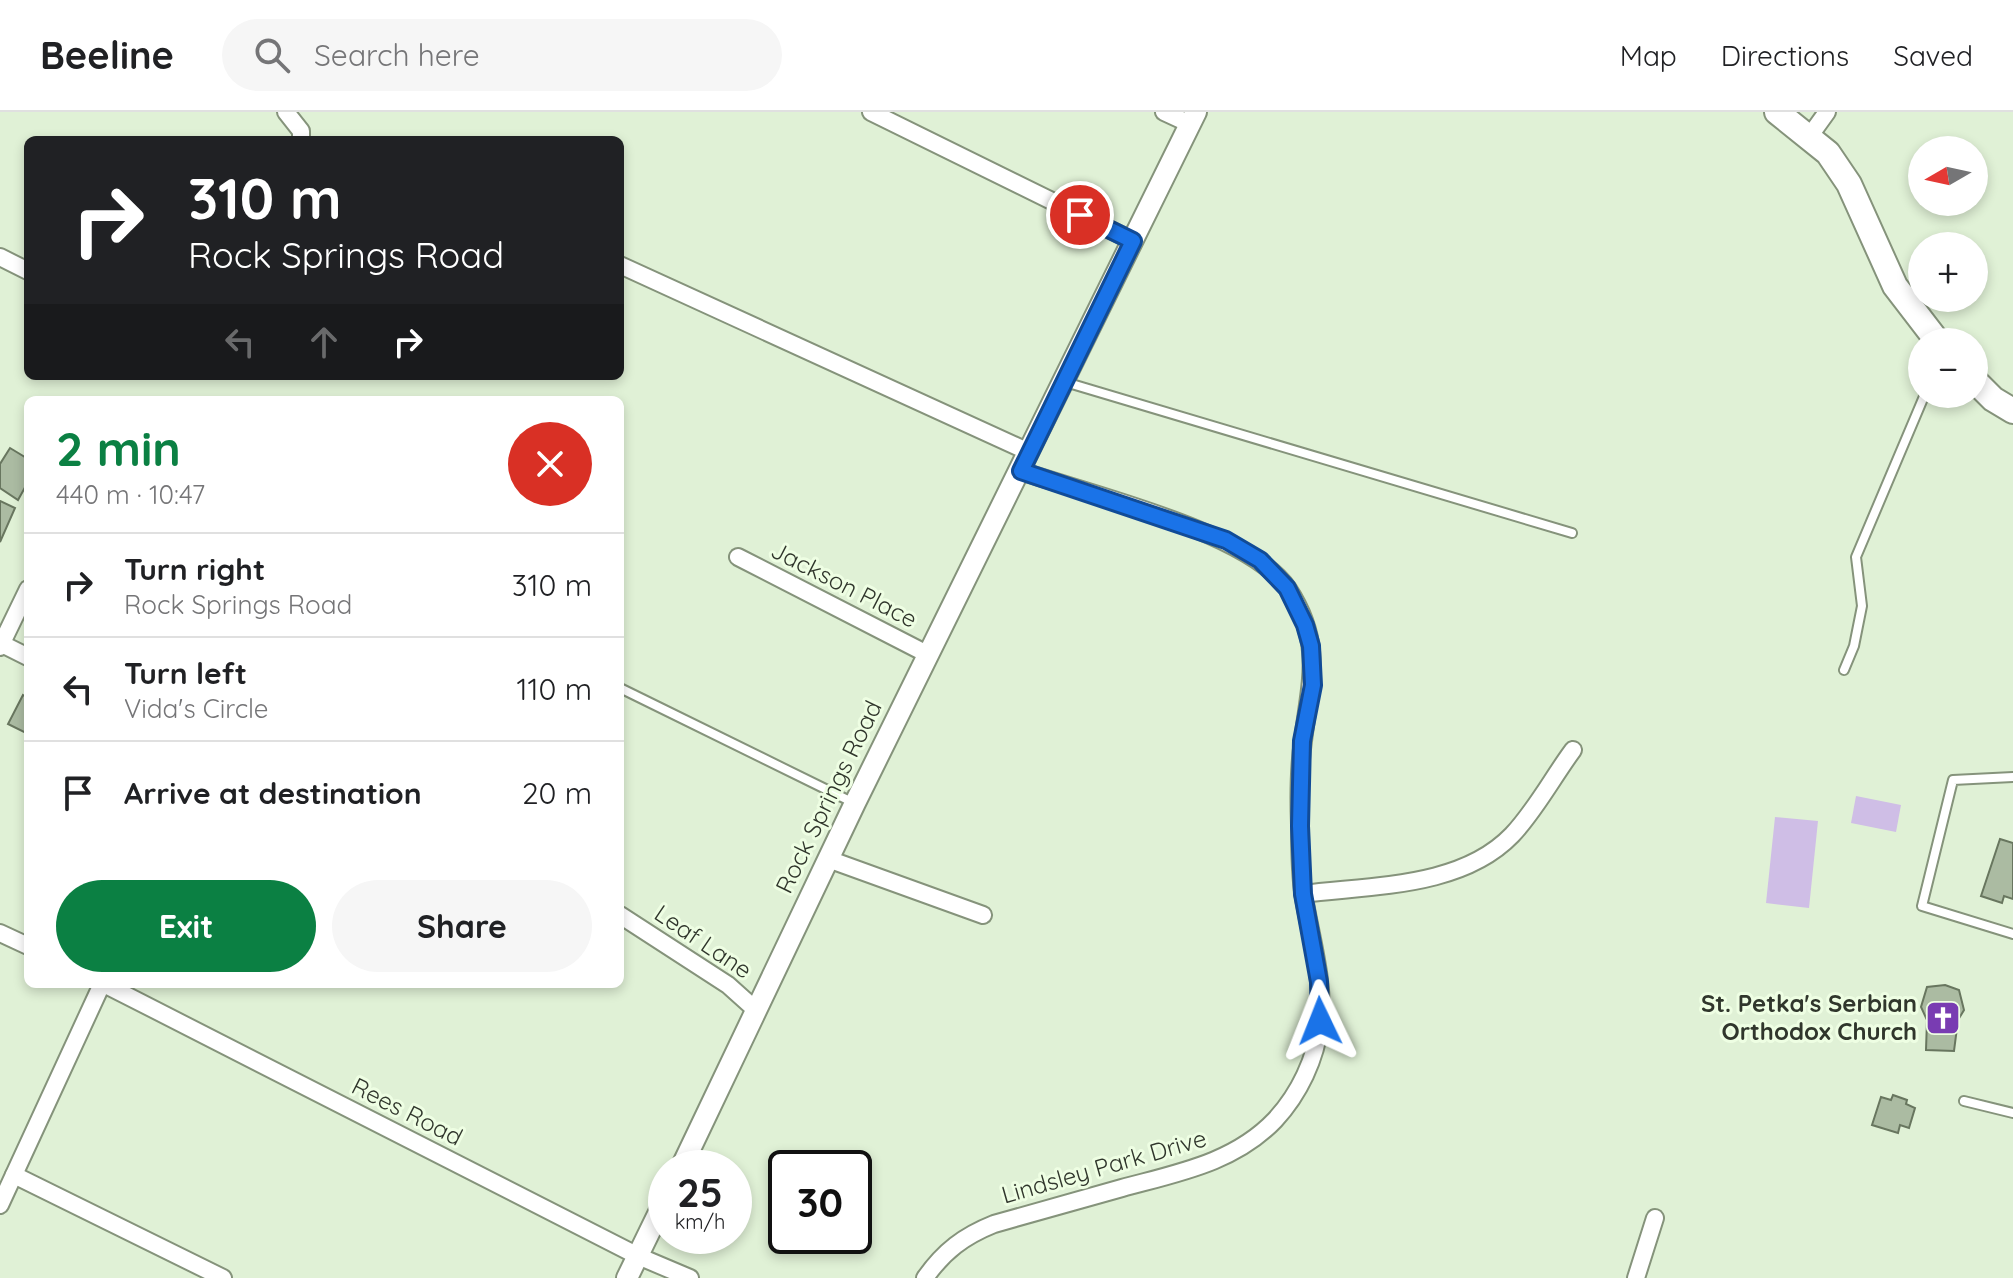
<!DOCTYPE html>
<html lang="en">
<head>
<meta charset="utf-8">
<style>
	body { margin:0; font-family:Quicksand,sans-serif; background:#f6f6f6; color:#202124; height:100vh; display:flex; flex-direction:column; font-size:30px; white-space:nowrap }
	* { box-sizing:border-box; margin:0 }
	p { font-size:26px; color:#757577 }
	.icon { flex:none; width:44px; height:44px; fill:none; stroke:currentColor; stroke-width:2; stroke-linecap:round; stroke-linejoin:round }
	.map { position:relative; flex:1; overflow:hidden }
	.panel { position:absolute; left:24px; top:284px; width:600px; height:592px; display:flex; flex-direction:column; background:#fff; border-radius:12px; box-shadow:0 4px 12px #0003 }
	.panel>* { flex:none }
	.banner { position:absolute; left:24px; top:24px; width:600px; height:244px; border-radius:12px; box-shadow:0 4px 12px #0003; background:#202124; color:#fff; overflow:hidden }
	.needle { width:52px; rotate:261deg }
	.fabs { position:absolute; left:1908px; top:24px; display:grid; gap:16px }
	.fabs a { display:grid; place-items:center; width:80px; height:80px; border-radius:50%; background:#fff; box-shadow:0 4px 12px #0003; font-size:40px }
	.speed { position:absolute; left:648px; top:1038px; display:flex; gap:16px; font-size:40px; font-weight:700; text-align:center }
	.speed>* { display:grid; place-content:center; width:104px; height:104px; border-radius:50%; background:#fff; box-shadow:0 4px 12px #0003; line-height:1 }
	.speed small { font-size:20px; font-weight:400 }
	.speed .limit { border:4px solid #111; border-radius:12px; background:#fff; color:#111 }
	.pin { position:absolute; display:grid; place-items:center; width:68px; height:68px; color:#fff; margin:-34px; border:4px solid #fff; border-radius:50%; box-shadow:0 2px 8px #0007 }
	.me { position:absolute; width:88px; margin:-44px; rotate:358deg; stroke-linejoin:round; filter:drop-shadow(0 0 6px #0008) }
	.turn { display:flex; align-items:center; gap:28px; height:168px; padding:0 32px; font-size:36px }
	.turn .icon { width:104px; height:104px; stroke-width:2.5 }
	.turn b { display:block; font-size:56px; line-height:68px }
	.lanes { display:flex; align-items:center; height:76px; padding:0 32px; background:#0003; justify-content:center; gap:40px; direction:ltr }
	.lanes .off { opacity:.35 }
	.round { display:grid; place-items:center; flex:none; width:84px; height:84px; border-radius:42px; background:#f6f6f6 }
	.summary { display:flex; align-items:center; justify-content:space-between; height:136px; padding:0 32px }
	h1 { font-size:48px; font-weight:700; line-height:60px; color:#0b8043 }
	.cta { display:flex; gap:16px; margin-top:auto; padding:16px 32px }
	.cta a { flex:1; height:92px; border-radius:48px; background:#0b8043; color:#fff; font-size:32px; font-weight:700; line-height:92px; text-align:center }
	.cta a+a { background:#f6f6f6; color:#202124 }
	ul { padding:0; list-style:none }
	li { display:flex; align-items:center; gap:24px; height:104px; padding:0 32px; border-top:2px solid #e0e0e0 }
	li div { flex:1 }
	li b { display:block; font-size:30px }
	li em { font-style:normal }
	header { display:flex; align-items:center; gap:48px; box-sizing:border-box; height:112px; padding:0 40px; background:#fff; border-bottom:2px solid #e0e0e0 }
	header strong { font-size:38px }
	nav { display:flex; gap:44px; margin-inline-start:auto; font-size:28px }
	.search { width:560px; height:72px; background:#f6f6f6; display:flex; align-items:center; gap:20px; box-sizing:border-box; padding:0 28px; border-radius:44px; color:#757577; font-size:30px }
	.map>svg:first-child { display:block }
	.green { fill:#cfbee6 }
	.building { fill:#abbba2; stroke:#68765f; stroke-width:2 }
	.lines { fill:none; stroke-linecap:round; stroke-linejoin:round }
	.service-casing { stroke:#85937b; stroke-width:12 }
	.minor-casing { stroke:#85937b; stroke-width:20 }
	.tertiary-casing { stroke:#85937b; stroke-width:24 }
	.secondary-casing { stroke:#85937b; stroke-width:28 }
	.service { stroke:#fff; stroke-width:8 }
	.minor { stroke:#fff; stroke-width:16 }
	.tertiary { stroke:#fff; stroke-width:20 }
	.secondary { stroke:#fff; stroke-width:24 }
	.route-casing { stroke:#114b97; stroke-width:20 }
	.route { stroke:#1a73e8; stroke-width:14 }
	.labels { text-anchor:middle; stroke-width:6; stroke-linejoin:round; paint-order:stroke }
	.street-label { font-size:24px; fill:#30362c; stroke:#eefee3 }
	.poi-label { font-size:24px; font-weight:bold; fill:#30362c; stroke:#eefee3; text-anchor:end }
</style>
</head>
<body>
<header>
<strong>Beeline</strong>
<div class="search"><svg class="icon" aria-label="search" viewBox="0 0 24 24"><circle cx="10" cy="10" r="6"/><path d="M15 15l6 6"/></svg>Search here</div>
<nav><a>Map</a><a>Directions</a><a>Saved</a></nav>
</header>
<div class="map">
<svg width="2013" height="1166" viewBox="0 0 2013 1166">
	<rect width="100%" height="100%" fill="#e0f1d6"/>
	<g class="green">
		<polygon points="1856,684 1901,693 1896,720 1851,711"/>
		<polygon points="1775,705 1818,709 1809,796 1766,791"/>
	</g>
	<g class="building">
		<polygon points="10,336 28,347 25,363 28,370 18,388 0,376 0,352"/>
		<polygon points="0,389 15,396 0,430"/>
		<polygon points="23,583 28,586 28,622 8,612"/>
		<polygon points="2000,727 2013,731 2013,787 2004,784 2002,791 1981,784"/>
		<polygon points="1945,873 1959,878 1964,898 1958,908 1954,939 1926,938 1927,908 1921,895 1927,875"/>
		<polygon points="1893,983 1907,988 1906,992 1915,996 1909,1016 1900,1013 1898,1021 1872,1013 1881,985 1891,988"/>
	</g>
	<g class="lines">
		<g class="service-casing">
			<g id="service">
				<polyline points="1065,270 1572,421"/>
				<polyline points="1844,558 1854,534 1862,494 1856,445 1925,282"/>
				<polyline points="620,576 854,691"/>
				<polyline points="2013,665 1953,668 1922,794 2013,822"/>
				<polyline points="1964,989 2013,1001"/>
			</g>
		</g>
		<g class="minor-casing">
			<g id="minor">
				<polyline points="286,0 301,19 301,28"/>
				<polyline points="871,0 1133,129"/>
				<polyline points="1164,0 1190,12"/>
				<polyline points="1809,25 1827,0"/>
				<polyline points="0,145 28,159"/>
				<polyline points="620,153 1029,340"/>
				<polyline points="738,445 929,543"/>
				<polyline points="2,532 28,545"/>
				<polyline points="0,535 28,477"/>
				<polyline points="828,747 983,803"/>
				<path d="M 1303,782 C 1372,773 1461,776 1512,723 C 1535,699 1553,665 1573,638"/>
				<polyline points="620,803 728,873 757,899"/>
				<polyline points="0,821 28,834"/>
				<polyline points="104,872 638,1144 690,1166"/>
				<polyline points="14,1063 223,1166"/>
				<polyline points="0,1093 102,872"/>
				<path d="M 925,1166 C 944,1139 964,1124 994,1112 C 1037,1100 1080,1088 1122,1076 C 1177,1061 1234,1051 1275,1008 C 1299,982 1316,947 1320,911 C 1324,870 1311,827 1304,786 C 1300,763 1300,737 1300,713 C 1299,686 1299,656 1303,629 C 1310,570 1324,532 1288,477 C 1250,420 1088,382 1021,359"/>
				<polyline points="1636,1166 1655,1106"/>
			</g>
		</g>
		<g class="tertiary-casing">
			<g id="tertiary">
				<polyline points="681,1056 855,691 1196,0"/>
				<polyline points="627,1166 666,1086"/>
			</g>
		</g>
		<g class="secondary-casing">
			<g id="secondary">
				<polyline points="1777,0 1828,41 1849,72 1895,174 1938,230"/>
				<polyline points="1974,268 1993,287 2013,299"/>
			</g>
		</g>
		<use href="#service" class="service"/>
		<use href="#minor" class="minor"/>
		<use href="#tertiary" class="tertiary"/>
		<use href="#secondary" class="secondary"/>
	</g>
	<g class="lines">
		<g class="route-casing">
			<polyline id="route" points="1080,103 1133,129 1021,359 1226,428 1260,448 1287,476 1305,513 1311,534 1313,573 1302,629 1300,714 1303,782 1319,870 1320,909"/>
		</g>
		<use href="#route" class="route"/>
	</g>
	<defs>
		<g id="church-square" transform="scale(1.8)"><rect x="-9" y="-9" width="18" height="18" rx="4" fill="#793cb2" stroke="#eefee3"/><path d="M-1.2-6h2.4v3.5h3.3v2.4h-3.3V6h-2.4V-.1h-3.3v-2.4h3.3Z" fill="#fff"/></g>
	</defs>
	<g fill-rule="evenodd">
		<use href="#church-square" x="1943" y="906"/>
	</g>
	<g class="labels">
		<g class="street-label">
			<text transform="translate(844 473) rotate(27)" y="8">Jackson Place</text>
			<text transform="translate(829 685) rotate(-64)" y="8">Rock Springs Road</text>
			<text transform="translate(703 830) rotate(34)" y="8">Leaf Lane</text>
			<text transform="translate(407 1000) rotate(27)" y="8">Rees Road</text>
			<text transform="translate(1104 1055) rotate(-16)" y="8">Lindsley Park Drive</text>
		</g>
		<g class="poi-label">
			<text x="1917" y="900">St. Petka's Serbian<tspan x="1917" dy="28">Orthodox Church</tspan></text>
		</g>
	</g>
</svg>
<div class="fabs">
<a><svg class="needle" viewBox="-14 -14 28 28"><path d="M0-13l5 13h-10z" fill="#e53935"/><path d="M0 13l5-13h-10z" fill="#757577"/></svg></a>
<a>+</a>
<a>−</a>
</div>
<div class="speed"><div>25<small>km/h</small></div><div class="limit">30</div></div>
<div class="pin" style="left:1080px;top:103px;background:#d93025"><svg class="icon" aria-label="arrive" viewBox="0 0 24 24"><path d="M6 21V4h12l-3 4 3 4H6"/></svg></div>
<svg class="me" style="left:1320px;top:909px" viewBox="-20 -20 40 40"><path d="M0-17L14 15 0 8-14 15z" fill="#1a73e8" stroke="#fff" stroke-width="4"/></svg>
<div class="banner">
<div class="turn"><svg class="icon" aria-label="right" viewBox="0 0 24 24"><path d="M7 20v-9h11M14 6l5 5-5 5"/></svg><div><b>310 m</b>Rock Springs Road</div></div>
<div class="lanes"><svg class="icon off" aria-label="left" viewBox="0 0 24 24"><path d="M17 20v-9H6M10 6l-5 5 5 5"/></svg><svg class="icon off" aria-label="ahead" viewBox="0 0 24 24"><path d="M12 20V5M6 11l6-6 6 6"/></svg><svg class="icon" aria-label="right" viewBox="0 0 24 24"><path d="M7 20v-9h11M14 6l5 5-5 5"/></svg></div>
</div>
<section class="panel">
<div class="summary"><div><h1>2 min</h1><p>440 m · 10:47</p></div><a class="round" style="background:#d93025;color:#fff"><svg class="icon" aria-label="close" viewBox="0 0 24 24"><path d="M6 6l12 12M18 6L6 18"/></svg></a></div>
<ul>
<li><svg class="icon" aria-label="right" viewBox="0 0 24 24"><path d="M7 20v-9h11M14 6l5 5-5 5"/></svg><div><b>Turn right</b><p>Rock Springs Road</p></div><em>310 m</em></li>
<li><svg class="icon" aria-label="left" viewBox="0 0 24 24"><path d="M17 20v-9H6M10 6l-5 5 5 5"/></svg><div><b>Turn left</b><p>Vida's Circle</p></div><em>110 m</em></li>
<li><svg class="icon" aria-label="arrive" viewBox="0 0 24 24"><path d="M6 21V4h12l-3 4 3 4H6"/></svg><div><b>Arrive at destination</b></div><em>20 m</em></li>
</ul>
<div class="cta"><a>Exit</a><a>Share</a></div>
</section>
</div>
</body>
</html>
